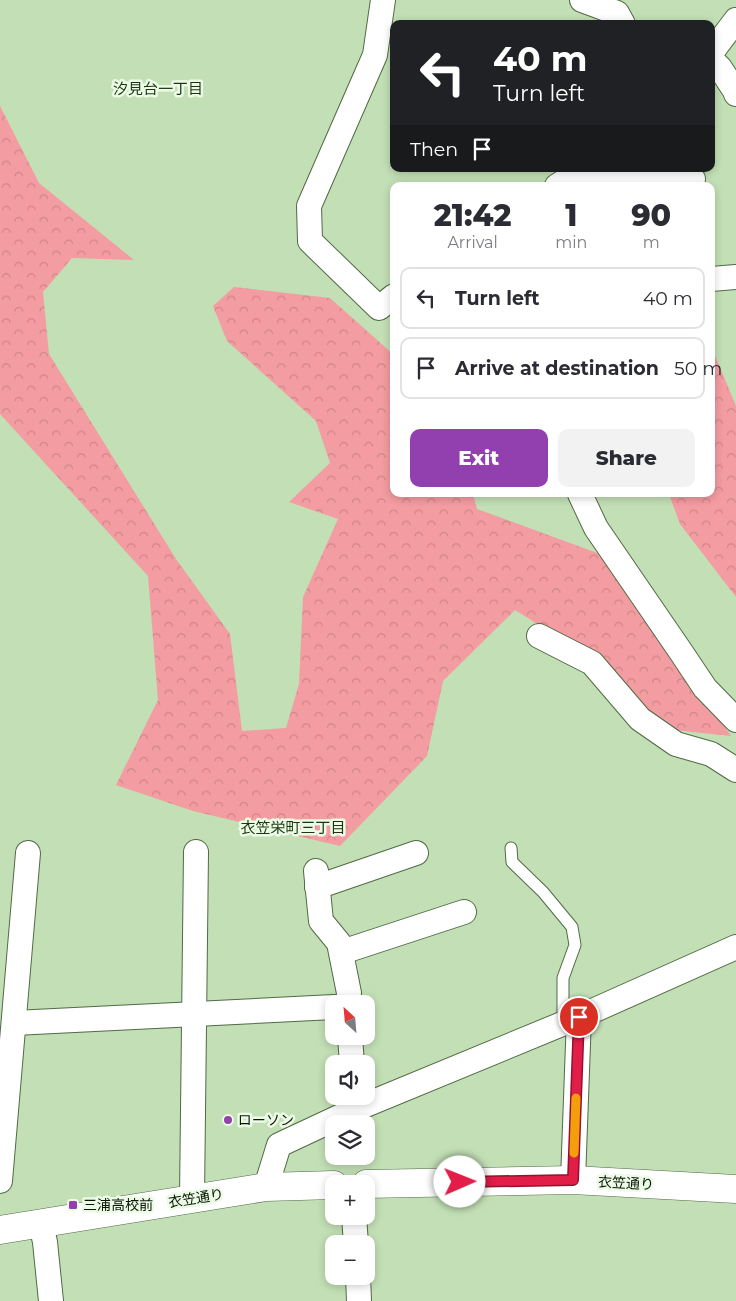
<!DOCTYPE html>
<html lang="en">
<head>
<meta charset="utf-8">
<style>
	body { margin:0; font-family:Montserrat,"Noto Sans JP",sans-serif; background:#f2f2f3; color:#2b2b33; height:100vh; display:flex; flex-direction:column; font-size:19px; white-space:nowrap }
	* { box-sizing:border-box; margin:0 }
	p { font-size:16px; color:#7c7c81 }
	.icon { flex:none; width:28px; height:28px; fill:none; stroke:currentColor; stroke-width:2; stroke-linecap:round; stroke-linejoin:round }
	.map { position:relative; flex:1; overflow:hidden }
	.sheet { position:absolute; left:390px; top:182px; width:325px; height:315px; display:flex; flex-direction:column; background:#fff; border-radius:10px; box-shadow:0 2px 8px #0003 }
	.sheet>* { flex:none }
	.top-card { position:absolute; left:390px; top:20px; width:325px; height:152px; border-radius:10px; box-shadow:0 2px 8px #0003; background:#202124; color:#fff; overflow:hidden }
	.needle { width:32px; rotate:334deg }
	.buttons { position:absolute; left:325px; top:995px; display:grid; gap:10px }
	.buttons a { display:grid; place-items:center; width:50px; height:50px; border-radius:10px; background:#fff; box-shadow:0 2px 8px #0003; font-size:25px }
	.pin { position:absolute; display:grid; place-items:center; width:42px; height:42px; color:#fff; margin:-21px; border:2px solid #fff; border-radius:50%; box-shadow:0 1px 5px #0007 }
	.me { position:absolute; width:55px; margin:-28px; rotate:89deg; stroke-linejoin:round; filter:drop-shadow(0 0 4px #0008) }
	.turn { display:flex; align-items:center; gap:18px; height:105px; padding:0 20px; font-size:22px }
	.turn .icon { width:65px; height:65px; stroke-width:2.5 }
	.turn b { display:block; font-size:35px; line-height:42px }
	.then { display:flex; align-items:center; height:48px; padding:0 20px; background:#0003; gap:10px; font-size:19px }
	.eta { display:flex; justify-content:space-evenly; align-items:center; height:85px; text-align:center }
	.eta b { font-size:30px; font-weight:800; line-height:35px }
	.primary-button { display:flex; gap:10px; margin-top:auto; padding:10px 20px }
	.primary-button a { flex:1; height:58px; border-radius:10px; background:#9240b0; color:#fff; font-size:20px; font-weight:800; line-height:58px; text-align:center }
	.primary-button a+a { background:#f2f2f3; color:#2b2b33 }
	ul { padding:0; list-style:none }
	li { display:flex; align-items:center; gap:15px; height:62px; margin:0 10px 8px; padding:0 10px; border:2px solid #e1e1e2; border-radius:10px }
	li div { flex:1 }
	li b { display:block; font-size:19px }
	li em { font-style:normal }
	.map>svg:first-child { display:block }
	.forest { fill:url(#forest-crowns) }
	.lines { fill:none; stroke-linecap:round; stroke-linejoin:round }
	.lane-casing { stroke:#516a45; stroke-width:13 }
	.street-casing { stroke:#516a45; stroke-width:26 }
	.secondary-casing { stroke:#516a45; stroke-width:29 }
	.lane { stroke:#fff; stroke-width:11 }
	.street { stroke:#fff; stroke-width:24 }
	.secondary { stroke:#fff; stroke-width:28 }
	.route-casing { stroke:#92132f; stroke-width:12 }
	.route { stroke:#e11d48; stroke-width:9 }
	.slow { stroke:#f59e0b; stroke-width:9 }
	.poi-dot { fill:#9240b0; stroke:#ecfbe6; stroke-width:2 }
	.labels { text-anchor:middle; stroke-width:5; stroke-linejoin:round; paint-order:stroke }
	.poi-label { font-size:14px; fill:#0b1507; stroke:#ecfbe6; text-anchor:start }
	.street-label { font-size:14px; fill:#0b1507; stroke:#ecfbe6 }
	.neighbourhood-label { font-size:15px; fill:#1d3412; stroke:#ecfbe6 }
</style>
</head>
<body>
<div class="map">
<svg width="736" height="1301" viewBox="0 0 736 1301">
	<defs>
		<pattern id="forest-crowns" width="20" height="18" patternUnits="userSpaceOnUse" patternTransform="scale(1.25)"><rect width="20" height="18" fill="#f39ca1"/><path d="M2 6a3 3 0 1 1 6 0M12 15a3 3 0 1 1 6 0" fill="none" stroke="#cf8689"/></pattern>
	</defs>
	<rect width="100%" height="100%" fill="#c2dfb5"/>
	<g class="forest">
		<polygon points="0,106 39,183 134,260 72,258 43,292 49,354 176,559 230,634 242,731 286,728 299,684 303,597 338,519 289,502 330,463 316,421 227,341 213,306 234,287 330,298 394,355 394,494 473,494 477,509 600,554 731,736 664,729 605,666 515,610 443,681 427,756 340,846 193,811 116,785 158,700 148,576 0,414"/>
		<polygon points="711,346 736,406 736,597 680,524 669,494 711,494"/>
	</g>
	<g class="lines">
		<g class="lane-casing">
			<polyline id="lane" points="511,848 512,862 543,892 572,927 575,945 563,978 563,1024"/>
		</g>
		<g class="street-casing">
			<g id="street">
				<polyline points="383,0 375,55 309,206 310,241 379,308 394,296"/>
				<polyline points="582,0 617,13 623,24"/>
				<polyline points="711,53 736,20"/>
				<polyline points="711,59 720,68 735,91 736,94"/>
				<polyline points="557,186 573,176 693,179"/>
				<polyline points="711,279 736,277"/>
				<polyline points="580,494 596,528 681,652 705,688 736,720"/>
				<polyline points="539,636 592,663 640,719 676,744 711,754 736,770"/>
				<polyline points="316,871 321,921 339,943 349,993 348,1004"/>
				<polyline points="317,887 416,853"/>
				<polyline points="342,952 464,912"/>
				<polyline points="14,1023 334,1007"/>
				<polyline points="350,1036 352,1064"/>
				<polyline points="573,1180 579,1017"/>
				<polyline points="0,1181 28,853"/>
				<polyline points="266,1187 279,1145 356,1109 579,1017 736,947"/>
				<polyline points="192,1198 196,852"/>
				<polyline points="354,1216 356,1244"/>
				<polyline points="41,1224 45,1242 51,1301"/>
				<polyline points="358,1276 359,1301"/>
			</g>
		</g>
		<g class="secondary-casing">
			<g id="secondary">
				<polyline points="366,1184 573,1180 736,1189"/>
				<polyline points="0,1230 266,1187 334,1185"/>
			</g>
		</g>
		<use href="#lane" class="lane"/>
		<use href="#street" class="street"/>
		<use href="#secondary" class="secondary"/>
	</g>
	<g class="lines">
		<g class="route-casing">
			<polyline id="route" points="460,1182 573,1180 579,1017"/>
		</g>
		<use href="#route" class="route"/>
		<polyline class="slow" points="574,1153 576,1098"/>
	</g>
	<g class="poi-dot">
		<circle cx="228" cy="1120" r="5"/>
		<rect x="68" y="1200" width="10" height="10" rx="2.5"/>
	</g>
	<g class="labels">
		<g class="poi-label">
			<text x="238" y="1125">ローソン</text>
			<text x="83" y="1210">三浦高校前</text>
		</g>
		<g class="street-label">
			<text transform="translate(626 1183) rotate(3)" y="5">衣笠通り</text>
			<text transform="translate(196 1198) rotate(-9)" y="5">衣笠通り</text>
		</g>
		<g class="neighbourhood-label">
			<text x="158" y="94">汐見台一丁目</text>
			<text x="293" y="833">衣笠栄町三丁目</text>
		</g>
	</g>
</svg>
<div class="buttons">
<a><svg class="needle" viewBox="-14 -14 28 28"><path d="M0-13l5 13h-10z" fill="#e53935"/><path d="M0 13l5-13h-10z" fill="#7c7c81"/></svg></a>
<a><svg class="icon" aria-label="sound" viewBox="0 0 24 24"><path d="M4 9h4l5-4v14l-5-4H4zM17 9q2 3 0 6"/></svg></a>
<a><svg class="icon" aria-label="layers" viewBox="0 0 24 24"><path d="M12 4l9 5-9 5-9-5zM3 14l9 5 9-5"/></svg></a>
<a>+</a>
<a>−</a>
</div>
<div class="pin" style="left:579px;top:1017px;background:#d93025"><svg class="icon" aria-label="arrive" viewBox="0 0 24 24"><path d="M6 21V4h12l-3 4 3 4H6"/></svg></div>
<svg class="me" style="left:460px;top:1182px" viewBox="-20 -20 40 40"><circle r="19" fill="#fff"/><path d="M0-13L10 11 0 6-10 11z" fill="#e11d48"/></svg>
<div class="top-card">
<div class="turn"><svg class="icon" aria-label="left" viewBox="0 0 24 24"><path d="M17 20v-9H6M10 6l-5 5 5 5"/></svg><div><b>40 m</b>Turn left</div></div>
<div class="then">Then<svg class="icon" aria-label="arrive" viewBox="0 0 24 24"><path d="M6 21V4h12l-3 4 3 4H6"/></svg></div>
</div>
<section class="sheet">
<div class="eta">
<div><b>21:42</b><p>Arrival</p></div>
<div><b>1</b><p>min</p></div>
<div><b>90</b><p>m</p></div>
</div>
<ul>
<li><svg class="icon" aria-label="left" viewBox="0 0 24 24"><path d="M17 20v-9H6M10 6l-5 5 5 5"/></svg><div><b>Turn left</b></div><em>40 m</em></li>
<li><svg class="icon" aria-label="arrive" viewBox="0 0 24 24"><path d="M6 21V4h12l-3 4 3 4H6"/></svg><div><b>Arrive at destination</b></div><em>50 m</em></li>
</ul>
<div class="primary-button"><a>Exit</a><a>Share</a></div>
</section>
</div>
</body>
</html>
